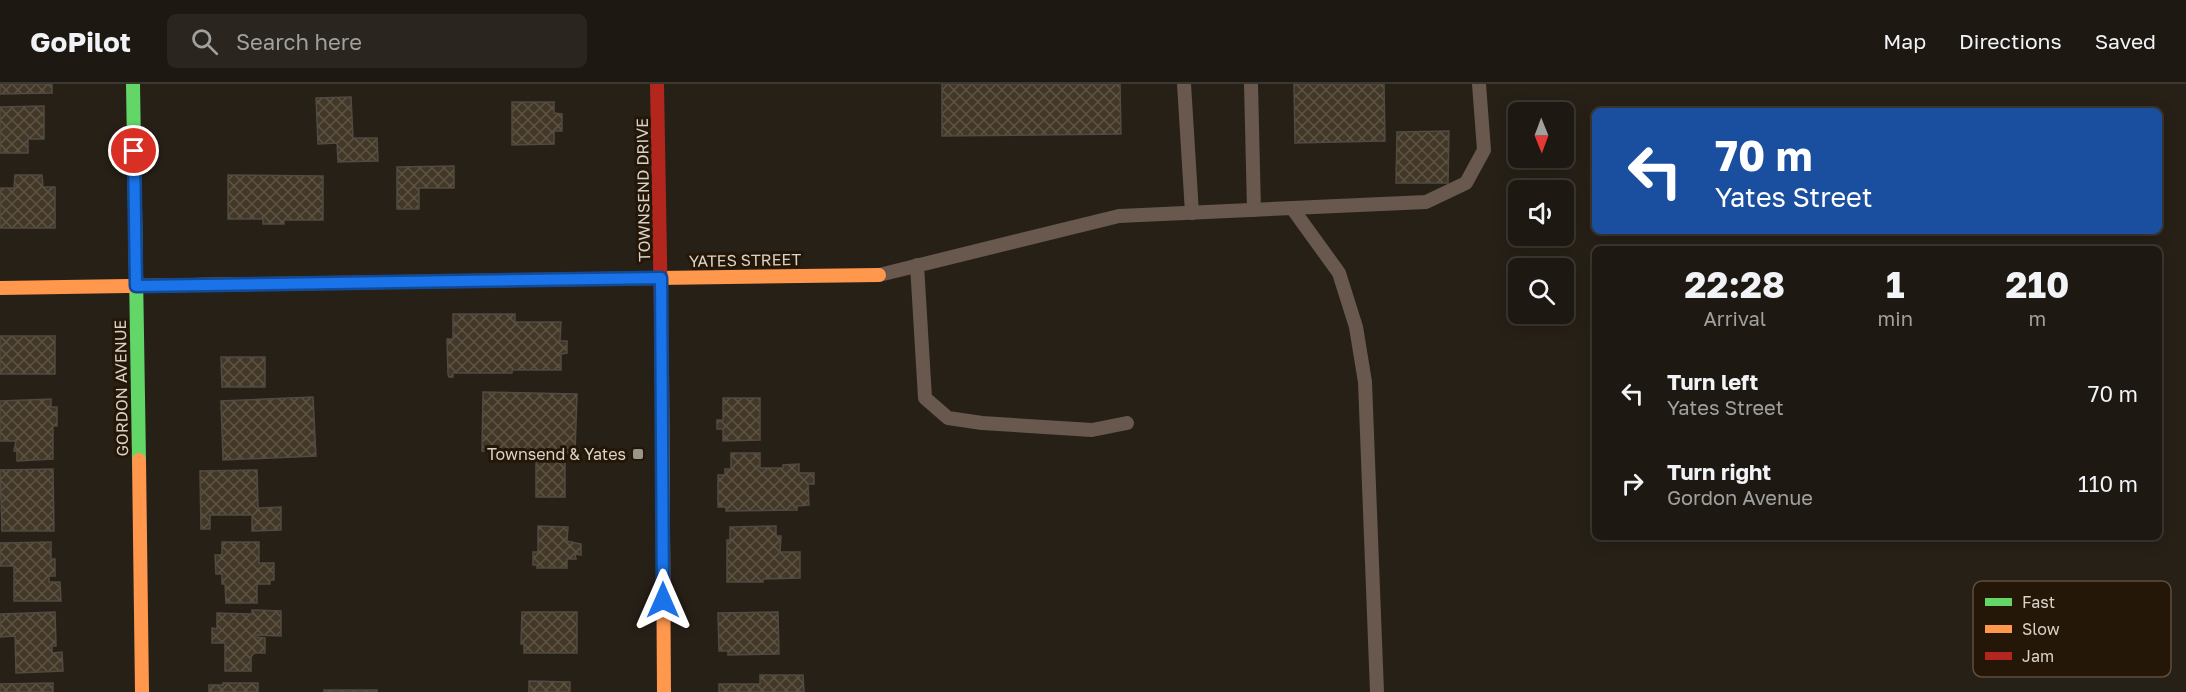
<!DOCTYPE html>
<html lang="en">
<head>
<meta charset="utf-8">
<style>
	body { margin:0; font-family:"Golos Text",sans-serif; background:#2a251f; color:#f1f3f6; height:100vh; display:flex; flex-direction:column; font-size:22px; white-space:nowrap }
	* { box-sizing:border-box; margin:0 }
	p { font-size:20px; color:#a0a09f }
	.icon { flex:none; width:33px; height:33px; fill:none; stroke:currentColor; stroke-width:2; stroke-linecap:round; stroke-linejoin:round }
	.map { position:relative; flex:1; overflow:hidden }
	.sheet { position:absolute; left:1592px; top:162px; width:570px; height:294px; display:flex; flex-direction:column; background:#1d1811; border-radius:9px; box-shadow:0 3px 15px #0003,0 0 0 2px #3b3731 }
	.sheet>* { flex:none }
	.guide { position:absolute; left:1592px; top:24px; width:570px; height:126px; border-radius:9px; box-shadow:0 3px 15px #0003,0 0 0 2px #3b3731; background:#1a4fa0; color:#fff; overflow:hidden }
	.needle { width:39px; rotate:179deg }
	.fabs { position:absolute; left:1508px; top:18px; display:grid; gap:12px }
	.fabs a { display:grid; place-items:center; width:66px; height:66px; border-radius:9px; background:#1d1811; box-shadow:0 3px 15px #0003,0 0 0 2px #3b3731; font-size:30px }
	.pin { position:absolute; display:grid; place-items:center; width:51px; height:51px; color:#fff; margin:-26px; border:3px solid #fff; border-radius:50%; box-shadow:0 2px 6px #0007 }
	.me { position:absolute; width:66px; margin:-33px; rotate:0deg; stroke-linejoin:round; filter:drop-shadow(0 0 4px #0008) }
	.turn { display:flex; align-items:center; gap:21px; height:126px; padding:0 24px; font-size:27px }
	.turn .icon { width:78px; height:78px; stroke-width:2.5 }
	.turn b { display:block; font-size:42px; line-height:51px }
	.eta { display:flex; justify-content:space-evenly; align-items:center; height:102px; text-align:center }
	.eta b { font-size:36px; font-weight:700; line-height:42px }
	ul { padding:0; list-style:none }
	li { display:flex; align-items:center; gap:18px; height:90px; padding:0 24px }
	li div { flex:1 }
	li b { display:block; font-size:22px }
	li em { font-style:normal }
	header { display:flex; align-items:center; gap:36px; box-sizing:border-box; height:84px; padding:0 30px; background:#1d1811; border-bottom:2px solid #3b3731 }
	header strong { font-size:28px }
	nav { display:flex; gap:33px; margin-inline-start:auto; font-size:21px }
	.search { width:420px; height:54px; background:#2a251f; display:flex; align-items:center; gap:15px; box-sizing:border-box; padding:0 21px; border-radius:9px; color:#a0a09f; font-size:22px }
	.map>svg:first-child { display:block }
	.building { fill:url(#building-cross-hatch); stroke:#504a42; stroke-width:1.5 }
	.lines { fill:none; stroke-linecap:round; stroke-linejoin:round }
	.lane { stroke:#68584d; stroke-width:14 }
	.fast { stroke:#63d668; stroke-width:14 }
	.slow { stroke:#ff974d; stroke-width:14 }
	.jam { stroke:#b3261e; stroke-width:14 }
	.route-casing { stroke:#114b97; stroke-width:15 }
	.route { stroke:#1a73e8; stroke-width:10 }
	.poi-dot { fill:#9b9489; stroke:#241707; stroke-width:2 }
	.labels { text-anchor:middle; stroke-width:6; stroke-linejoin:round; paint-order:stroke }
	.street-label { font-size:16px; fill:#dad2c7; stroke:#241707 }
	.poi-label { font-size:16px; fill:#dad2c7; stroke:#241707; text-anchor:end }
	.key { fill:#241707; stroke:#5b4f41; stroke-width:1.5 }
	.key-label { font-size:16px; fill:#dad2c7 }
</style>
</head>
<body>
<header>
<strong>GoPilot</strong>
<div class="search"><svg class="icon" aria-label="search" viewBox="0 0 24 24"><circle cx="10" cy="10" r="6"/><path d="M15 15l6 6"/></svg>Search here</div>
<nav><a>Map</a><a>Directions</a><a>Saved</a></nav>
</header>
<div class="map">
<svg width="2186" height="608" viewBox="0 0 2186 608">
	<defs>
		<pattern id="building-cross-hatch" width="8" height="8" patternUnits="userSpaceOnUse" patternTransform="scale(1.5)"><rect width="8" height="8" fill="#433827"/><path d="M0 0l8 8M0 8l8-8" fill="none" stroke="#5e5445"/></pattern>
	</defs>
	<rect width="100%" height="100%" fill="#272017"/>
	<g class="building">
		<polygon points="0,0 52,0 52,9 0,10"/>
		<polygon points="942,0 1120,0 1121,50 942,52"/>
		<polygon points="1294,0 1384,0 1385,57 1295,59"/>
		<polygon points="351,13 353,54 377,54 378,77 338,78 337,59 318,60 316,14"/>
		<polygon points="512,18 554,18 554,29 562,30 562,47 554,47 554,60 512,61"/>
		<polygon points="44,22 44,55 28,55 28,69 0,69 0,23"/>
		<polygon points="1449,47 1448,99 1396,99 1397,48"/>
		<polygon points="454,82 454,104 419,104 419,125 397,125 397,83"/>
		<polygon points="15,91 42,91 43,103 55,103 55,144 0,144 0,104 14,104"/>
		<polygon points="228,91 323,92 323,136 284,136 284,140 263,140 263,135 228,135"/>
		<polygon points="453,230 515,230 515,238 561,238 560,257 567,257 567,269 561,270 561,286 512,286 512,289 453,289 453,293 449,293 448,290 447,255 453,255"/>
		<rect x="0" y="252" width="55" height="38"/>
		<polygon points="221,273 265,273 265,303 222,303"/>
		<polygon points="483,308 577,310 575,369 482,367"/>
		<polygon points="313,313 316,372 223,376 221,317"/>
		<polygon points="723,314 760,314 760,356 723,357 723,345 717,345 717,336 723,336"/>
		<polygon points="51,315 51,323 57,323 57,342 53,342 53,375 17,377 17,367 14,367 16,357 0,357 0,317"/>
		<polygon points="731,369 760,369 760,384 783,384 783,381 799,380 799,389 814,389 814,400 808,400 809,421 797,422 797,426 726,427 726,423 718,423 718,391 725,391 725,385 731,385"/>
		<rect x="536" y="371" width="29" height="42"/>
		<polygon points="53,385 54,447 2,447 0,386"/>
		<polygon points="257,386 258,424 281,423 281,446 252,447 252,431 210,431 210,445 201,445 200,387"/>
		<polygon points="538,442 568,443 567,457 581,460 581,471 575,470 576,475 567,475 567,484 537,484 537,481 533,481 533,468 538,468"/>
		<polygon points="776,442 776,452 781,452 780,468 800,468 800,494 763,495 763,498 727,498 727,456 730,456 730,443"/>
		<polygon points="51,458 51,475 55,475 55,492 49,492 49,498 60,498 61,517 14,517 14,482 0,482 0,459"/>
		<polygon points="222,458 259,458 259,479 274,479 274,496 270,496 270,500 257,500 257,519 226,519 225,500 222,500 222,490 216,490 215,471 222,471"/>
		<polygon points="252,526 281,527 281,552 254,551 254,553 265,554 265,569 254,569 251,573 251,587 225,587 225,559 212,559 212,544 217,545 217,529 252,530"/>
		<polygon points="55,528 56,562 52,562 52,569 62,568 63,587 16,589 15,552 0,553 0,530"/>
		<polygon points="522,528 577,528 577,569 524,569 524,560 521,560"/>
		<polygon points="778,528 779,570 728,571 728,567 719,567 718,529"/>
		<polygon points="760,591 803,591 804,608 719,608 719,600 760,600"/>
		<polygon points="529,597 570,598 570,608 529,608"/>
		<polygon points="53,599 53,608 0,608 0,600"/>
		<polygon points="223,599 258,599 258,608 209,608 209,601 223,601"/>
		<rect x="324" y="606" width="53" height="2"/>
	</g>
	<g class="lines">
		<g class="lane">
			<polyline points="1184,0 1192,129"/>
			<polyline points="1251,0 1254,126"/>
			<polyline points="1292,124 1339,189 1356,243 1365,298 1377,608"/>
			<polyline points="917,181 925,314 948,334 982,339 1092,346 1127,339"/>
			<polyline points="879,191 1119,132 1426,118 1466,99 1484,66 1479,0"/>
		</g>
		<polyline class="fast" points="133,0 139,376"/>
		<g class="slow">
			<polyline points="659,194 879,191"/>
			<polyline points="0,204 261,200"/>
			<polyline points="662,289 664,608"/>
			<polyline points="139,376 142,608"/>
		</g>
		<g class="jam">
			<polyline points="657,0 662,289"/>
			<polyline points="261,200 659,194"/>
		</g>
	</g>
	<g class="lines">
		<g class="route-casing">
			<polyline id="route" points="134,67 136,202 661,194 663,516"/>
		</g>
		<use href="#route" class="route"/>
	</g>
	<rect class="poi-dot" x="632" y="364" width="12" height="12" rx="3"/>
	<g class="labels">
		<g class="street-label">
			<text transform="translate(643 106) rotate(-91)" y="6">TOWNSEND DRIVE</text>
			<text transform="translate(745 176) rotate(-1)" y="6">YATES STREET</text>
			<text transform="translate(121 304) rotate(-91)" y="6">GORDON AVENUE</text>
		</g>
		<g class="poi-label">
			<text x="626" y="376">Townsend &amp; Yates</text>
		</g>
	</g>
	<rect x="1973" y="497" width="198" height="96" rx="9" class="key"/>
	<rect x="1985" y="514" width="27" height="8" fill="#63d668"/>
	<rect x="1985" y="541" width="27" height="8" fill="#ff974d"/>
	<rect x="1985" y="568" width="27" height="8" fill="#b3261e"/>
	<g class="key-label">
		<text x="2022" y="524">Fast</text>
		<text x="2022" y="551">Slow</text>
		<text x="2022" y="578">Jam</text>
	</g>
</svg>
<div class="fabs">
<a><svg class="needle" viewBox="-14 -14 28 28"><path d="M0-13l5 13h-10z" fill="#e53935"/><path d="M0 13l5-13h-10z" fill="#a0a09f"/></svg></a>
<a><svg class="icon" aria-label="sound" viewBox="0 0 24 24"><path d="M4 9h4l5-4v14l-5-4H4zM17 9q2 3 0 6"/></svg></a>
<a><svg class="icon" aria-label="search" viewBox="0 0 24 24"><circle cx="10" cy="10" r="6"/><path d="M15 15l6 6"/></svg></a>
</div>
<div class="pin" style="left:134px;top:67px;background:#d93025"><svg class="icon" aria-label="arrive" viewBox="0 0 24 24"><path d="M6 21V4h12l-3 4 3 4H6"/></svg></div>
<svg class="me" style="left:663px;top:516px" viewBox="-20 -20 40 40"><path d="M0-17L14 15 0 8-14 15z" fill="#1a73e8" stroke="#fff" stroke-width="4"/></svg>
<div class="guide">
<div class="turn"><svg class="icon" aria-label="left" viewBox="0 0 24 24"><path d="M17 20v-9H6M10 6l-5 5 5 5"/></svg><div><b>70 m</b>Yates Street</div></div>
</div>
<section class="sheet">
<div class="eta">
<div><b>22:28</b><p>Arrival</p></div>
<div><b>1</b><p>min</p></div>
<div><b>210</b><p>m</p></div>
</div>
<ul>
<li><svg class="icon" aria-label="left" viewBox="0 0 24 24"><path d="M17 20v-9H6M10 6l-5 5 5 5"/></svg><div><b>Turn left</b><p>Yates Street</p></div><em>70 m</em></li>
<li><svg class="icon" aria-label="right" viewBox="0 0 24 24"><path d="M7 20v-9h11M14 6l5 5-5 5"/></svg><div><b>Turn right</b><p>Gordon Avenue</p></div><em>110 m</em></li>
</ul>
</section>
</div>
</body>
</html>
